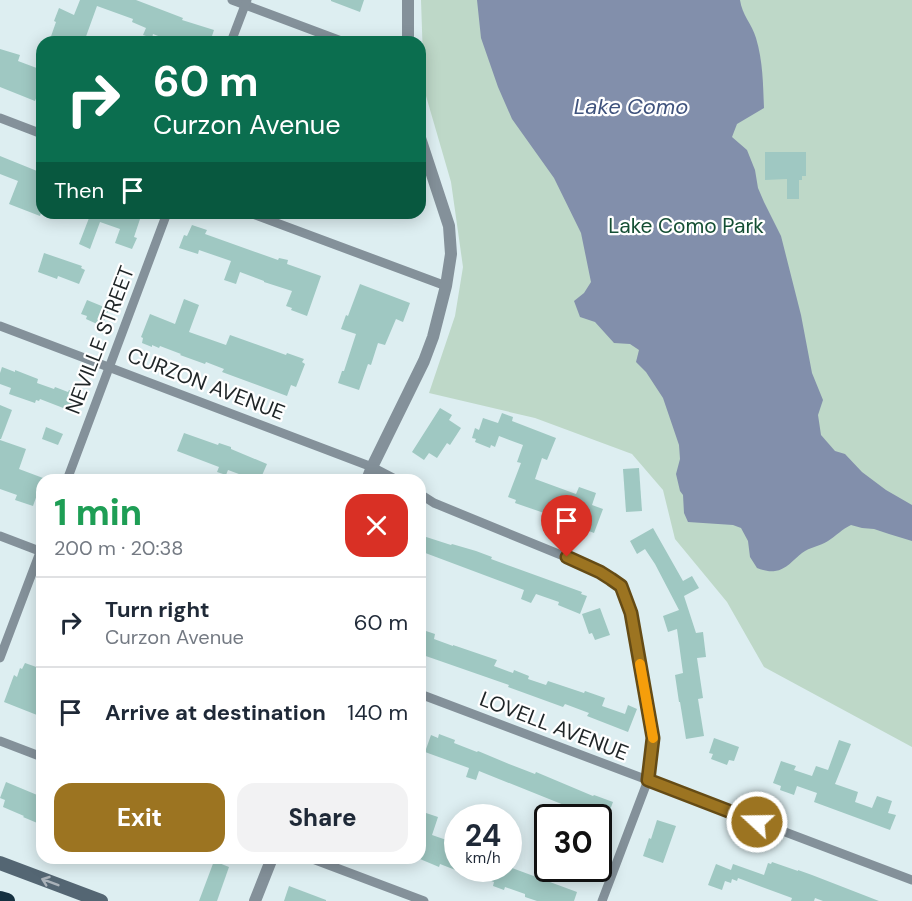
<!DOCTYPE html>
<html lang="en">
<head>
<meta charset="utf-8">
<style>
	body { margin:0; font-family:"DM Sans",sans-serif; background:#f2f2f3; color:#1f2937; height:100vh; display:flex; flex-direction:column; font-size:22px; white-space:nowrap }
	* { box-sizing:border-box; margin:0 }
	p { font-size:20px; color:#747a83 }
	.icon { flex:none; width:33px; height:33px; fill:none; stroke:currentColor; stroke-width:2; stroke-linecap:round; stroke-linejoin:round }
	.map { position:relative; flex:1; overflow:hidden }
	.side { position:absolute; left:36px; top:474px; width:390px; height:390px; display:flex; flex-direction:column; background:#fff; border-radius:18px; box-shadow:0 3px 15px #0003 }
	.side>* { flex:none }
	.top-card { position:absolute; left:36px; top:36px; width:390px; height:183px; border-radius:18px; box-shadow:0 3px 15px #0003; background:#0b6e4f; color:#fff; overflow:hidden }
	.speed { position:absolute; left:444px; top:804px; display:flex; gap:12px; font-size:30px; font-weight:700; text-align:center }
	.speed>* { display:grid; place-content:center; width:78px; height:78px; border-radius:50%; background:#fff; box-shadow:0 3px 15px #0003; line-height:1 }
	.speed small { font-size:15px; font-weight:400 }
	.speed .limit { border:3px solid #111; border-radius:9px; background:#fff; color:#111 }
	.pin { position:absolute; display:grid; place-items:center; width:51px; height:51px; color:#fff; margin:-62px -26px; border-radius:50% 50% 50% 0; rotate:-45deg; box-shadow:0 0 6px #0007 }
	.pin .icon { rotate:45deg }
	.me { position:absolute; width:66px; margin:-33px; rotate:291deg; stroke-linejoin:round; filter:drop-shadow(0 0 4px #0008) }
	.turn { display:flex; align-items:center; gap:21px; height:126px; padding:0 18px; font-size:27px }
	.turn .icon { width:78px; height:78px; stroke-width:2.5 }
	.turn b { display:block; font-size:42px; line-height:51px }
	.then { display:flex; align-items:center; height:57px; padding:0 18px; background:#0003; gap:12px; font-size:22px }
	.round { display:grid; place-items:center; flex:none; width:63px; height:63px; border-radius:18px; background:#f2f2f3 }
	.headline { display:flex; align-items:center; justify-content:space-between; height:102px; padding:0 18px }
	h1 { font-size:36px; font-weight:800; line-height:45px; color:#1e9e55 }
	.cta { display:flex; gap:12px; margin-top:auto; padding:12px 18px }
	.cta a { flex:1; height:69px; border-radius:18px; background:#9c7421; color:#fff; font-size:24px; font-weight:800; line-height:69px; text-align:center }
	.cta a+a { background:#f2f2f3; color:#1f2937 }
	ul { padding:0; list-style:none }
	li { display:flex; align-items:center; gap:18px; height:90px; padding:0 18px; border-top:2px solid #e0e1e3 }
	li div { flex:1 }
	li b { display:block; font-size:22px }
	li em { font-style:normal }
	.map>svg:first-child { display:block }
	.green { fill:#bed8c8 }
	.water { fill:#828fab }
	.building { fill:#9fc8c2 }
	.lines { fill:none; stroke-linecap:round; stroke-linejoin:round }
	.minor { stroke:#84919a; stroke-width:9 }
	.tertiary { stroke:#84919a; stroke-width:12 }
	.secondary { stroke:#546673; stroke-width:14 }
	.motorway { stroke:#153040; stroke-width:16 }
	.oneway { stroke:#aab2b9 }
	.route-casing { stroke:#654b15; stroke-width:15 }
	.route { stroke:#9c7421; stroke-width:10 }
	.slow { stroke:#f59e0b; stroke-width:10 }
	.labels { text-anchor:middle; stroke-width:4.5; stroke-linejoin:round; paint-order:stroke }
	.park-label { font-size:21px; fill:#154f34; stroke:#fff }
	.street-label { font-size:21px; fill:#1f2527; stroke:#fff }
	.water-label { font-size:22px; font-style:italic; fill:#3f537d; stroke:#fff }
</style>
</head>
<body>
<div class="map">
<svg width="912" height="901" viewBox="0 0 912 901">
	<rect width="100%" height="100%" fill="#ddeef1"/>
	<polygon class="green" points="421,0 912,0 912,747 764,667 727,602 675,539 663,490 632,454 535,418 429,393 455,316 463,267 451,182 424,89"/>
	<path class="water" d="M 477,0 L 740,0 C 742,15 752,24 756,38 C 763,61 763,85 764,108 L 737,124 L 732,137 L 747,150 L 755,170 L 758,188 L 764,202 L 781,236 L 801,315 L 812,373 L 823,400 L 818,415 L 821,435 L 835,451 L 845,454 L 862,472 L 886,490 L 912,505 L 912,541 L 889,534 L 874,529 L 862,528 L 851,525 C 842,529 836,536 828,541 C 820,546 810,547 802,553 C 794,559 786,570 775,571 C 769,572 762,570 757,568 L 750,557 L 748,541 L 741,528 L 733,525 L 688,522 L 684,513 L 683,495 L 680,491 L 676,474 L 680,459 L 679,445 L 663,398 L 646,372 L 636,362 L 639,350 L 630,344 L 614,343 L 595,322 L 580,317 L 574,301 L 584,293 L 591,282 L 581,233 L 554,178 L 512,119 L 498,87 L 481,38 Z"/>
	<g class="building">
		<polygon points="80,0 136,0 183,18 182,20 214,30 210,42 174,42 153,34 152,38 143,35 146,28 132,22 133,19 97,6 84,42 49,42 56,22 54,21 59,8 74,15"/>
		<polygon points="331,0 364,0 360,12 331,1"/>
		<polygon points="0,49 20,55 18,61 42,70 42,83 35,101 0,87"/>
		<polygon points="765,152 806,152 806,176 802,176 802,180 799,180 799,199 787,199 787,179 765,180"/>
		<polygon points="0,156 42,173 42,210 40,216 9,204 18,181 0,174"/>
		<polygon points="79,213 142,213 134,237 137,238 132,249 115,243 120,229 100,222 90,249 79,244 89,218"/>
		<polygon points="192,225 207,230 205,234 278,260 279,258 288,260 287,264 321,276 307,316 291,310 292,308 286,306 292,291 264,282 264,281 240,272 236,284 224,280 231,261 199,250 198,254 179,248 184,235 187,236"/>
		<polygon points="44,253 82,266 81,268 85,270 79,284 58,276 57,279 38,272"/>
		<polygon points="360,284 410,303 403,322 396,319 385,345 378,343 371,365 368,364 359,390 338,383 342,371 344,371 356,334 341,329 346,315 348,316"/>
		<polygon points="184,299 199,305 189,332 226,345 230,335 286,355 287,353 304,359 302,362 305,364 296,387 291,385 287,396 222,372 224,369 206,362 205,364 180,355 181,354 160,346 159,348 152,345 152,347 142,343 143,338 141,337 150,314 175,324"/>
		<polygon points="87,300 109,309 103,323 98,321 97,324 86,319 87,316 81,314"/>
		<polygon points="2,367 15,372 15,370 38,379 37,383 54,389 55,387 68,392 69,390 78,393 71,411 40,399 39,401 36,400 35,403 9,394 11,388 0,384 0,373"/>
		<polygon points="0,405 12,410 1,439 0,439"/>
		<polygon points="440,408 452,415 449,420 461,428 450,445 447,443 437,458 429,453 424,460 412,452"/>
		<polygon points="502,413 513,417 512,421 556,438 547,460 542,458 535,479 576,494 579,487 596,493 592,505 603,509 594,533 566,522 568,516 549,508 547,514 515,503 516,500 508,497 521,463 517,462 523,445 499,436 495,447 491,445 490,448 475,442 476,439 472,438 475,428 479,430 483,418 498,423"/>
		<polygon points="46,427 63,434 58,445 42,439"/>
		<polygon points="184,433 218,445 219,443 231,447 231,449 267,464 260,480 247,476 247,477 228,470 226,475 217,472 219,467 177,451"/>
		<polygon points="0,440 26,449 19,469 43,478 33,506 15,500 17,495 0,489"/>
		<polygon points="639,468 642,511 626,512 623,469"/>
		<polygon points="653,528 683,581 692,576 699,588 684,596 696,633 703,632 706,657 697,658 703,698 698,699 704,736 686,739 680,702 679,702 675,675 683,673 677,629 668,632 663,616 679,610 655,564 645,549 637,554 630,541"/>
		<polygon points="420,535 451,545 452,544 476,551 492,557 491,559 582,592 581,594 587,596 580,614 558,605 559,602 536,594 531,603 521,599 524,590 420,551"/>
		<polygon points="600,608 610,635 595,640 592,633 589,634 582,614"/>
		<polygon points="423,630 435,634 434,639 453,646 453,645 497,660 494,666 513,673 514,670 529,676 528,679 546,685 548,681 584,693 585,691 605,698 602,706 625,714 628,705 637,709 628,732 587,716 589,713 565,704 563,707 508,687 509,685 420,654 420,637"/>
		<polygon points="25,663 42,669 42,717 4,702 14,675 17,677 20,668 22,669"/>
		<polygon points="439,734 455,740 454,743 477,752 478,751 509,764 535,774 536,772 593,796 594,795 613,802 600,837 598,837 598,818 592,818 593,814 576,807 571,817 561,813 564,805 479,771 476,780 466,777 469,768 425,752 431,735 438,738"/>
		<polygon points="714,738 739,747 734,761 729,760 727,765 711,759 713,754 709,753"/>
		<polygon points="839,740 851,744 835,784 858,792 855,802 872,808 877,796 892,801 888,813 896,815 890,830 814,802 817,793 797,786 794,795 780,790 781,786 773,783 781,761 796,766 794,770 812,776 816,766 828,770"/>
		<polygon points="6,782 42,797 42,825 23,817 24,816 3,807 5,800 0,798"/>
		<polygon points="426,813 438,817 432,835 458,844 458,871 440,864 439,867 420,859 420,830"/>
		<polygon points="657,820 676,826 663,863 643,856 649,838 651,839"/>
		<polygon points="214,861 229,867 217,901 199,901"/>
		<polygon points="772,862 798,871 798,870 812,875 879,901 823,901 815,898 814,901 791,901 792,898 738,878 737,881 732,879 731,883 725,881 722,890 708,885 716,864 731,870 733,864 764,875 768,863 771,864"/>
		<polygon points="459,868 512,868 577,892 574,901 537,901 525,897 525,894 505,887 504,890 493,886 494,882 459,870"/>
		<polygon points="289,886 326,900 326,901 284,901"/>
	</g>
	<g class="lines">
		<g class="minor">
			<polyline points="232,0 344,42"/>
			<polyline points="231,42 247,0"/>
			<polyline points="0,118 42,134"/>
			<polyline points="250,213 446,286"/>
			<polyline points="0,326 372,467 397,480"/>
			<polyline points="67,480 167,213"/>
			<polyline points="420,494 434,503 588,566 611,579 621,586 631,613 653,738 648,780 602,901"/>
			<polyline points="0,536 42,552"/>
			<polyline points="0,658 42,547"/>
			<polyline points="420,694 912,880"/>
			<polyline points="0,741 42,757"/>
			<polyline points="310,858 424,901"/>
		</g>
		<g class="tertiary">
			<polyline points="408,0 408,42"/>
			<polyline points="367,480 372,467 424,361 433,337 446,286 451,254 449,226 420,138"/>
			<polyline points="255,901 272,858"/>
		</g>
		<polyline class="secondary" points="0,863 101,901"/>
		<polyline class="motorway" points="0,899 7,901"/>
	</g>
	<defs><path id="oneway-shaft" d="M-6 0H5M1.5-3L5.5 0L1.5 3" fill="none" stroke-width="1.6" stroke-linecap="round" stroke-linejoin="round" transform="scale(1.5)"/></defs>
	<use class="oneway" href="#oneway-shaft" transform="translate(50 882) rotate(-159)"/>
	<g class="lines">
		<g class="route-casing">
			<polyline id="route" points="567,557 600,572 611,579 621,586 631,613 653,738 648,780 757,822"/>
		</g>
		<use href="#route" class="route"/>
		<polyline class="slow" points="640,664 653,738"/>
	</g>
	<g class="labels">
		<g class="park-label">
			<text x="686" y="233">Lake Como Park</text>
		</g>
		<g class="street-label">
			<text transform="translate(100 340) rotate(-69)" y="7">NEVILLE STREET</text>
			<text transform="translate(206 384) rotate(21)" y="7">CURZON AVENUE</text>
			<text transform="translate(554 726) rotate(21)" y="7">LOVELL AVENUE</text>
		</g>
		<g class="water-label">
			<text x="631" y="114">Lake Como</text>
		</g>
	</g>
</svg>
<div class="speed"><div>24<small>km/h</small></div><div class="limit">30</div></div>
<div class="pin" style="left:567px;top:557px;background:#d93025"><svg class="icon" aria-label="arrive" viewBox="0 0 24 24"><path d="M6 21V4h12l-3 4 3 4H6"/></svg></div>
<svg class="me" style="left:757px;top:822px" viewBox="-20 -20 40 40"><circle r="17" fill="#9c7421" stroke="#fff" stroke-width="3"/><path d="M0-11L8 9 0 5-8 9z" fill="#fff"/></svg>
<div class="top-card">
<div class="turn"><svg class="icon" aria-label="right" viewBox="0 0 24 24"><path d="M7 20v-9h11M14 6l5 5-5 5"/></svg><div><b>60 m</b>Curzon Avenue</div></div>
<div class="then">Then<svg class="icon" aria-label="arrive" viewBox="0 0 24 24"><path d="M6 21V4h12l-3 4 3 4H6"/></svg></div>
</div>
<section class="side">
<div class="headline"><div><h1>1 min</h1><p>200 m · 20:38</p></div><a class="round" style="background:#d93025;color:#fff"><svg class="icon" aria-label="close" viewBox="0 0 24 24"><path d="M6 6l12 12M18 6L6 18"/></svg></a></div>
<ul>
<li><svg class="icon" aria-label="right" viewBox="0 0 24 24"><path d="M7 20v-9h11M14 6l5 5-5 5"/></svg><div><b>Turn right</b><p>Curzon Avenue</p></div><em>60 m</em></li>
<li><svg class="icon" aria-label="arrive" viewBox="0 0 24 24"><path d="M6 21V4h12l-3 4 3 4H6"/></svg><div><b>Arrive at destination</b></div><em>140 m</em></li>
</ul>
<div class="cta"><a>Exit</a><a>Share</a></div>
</section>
</div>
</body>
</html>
